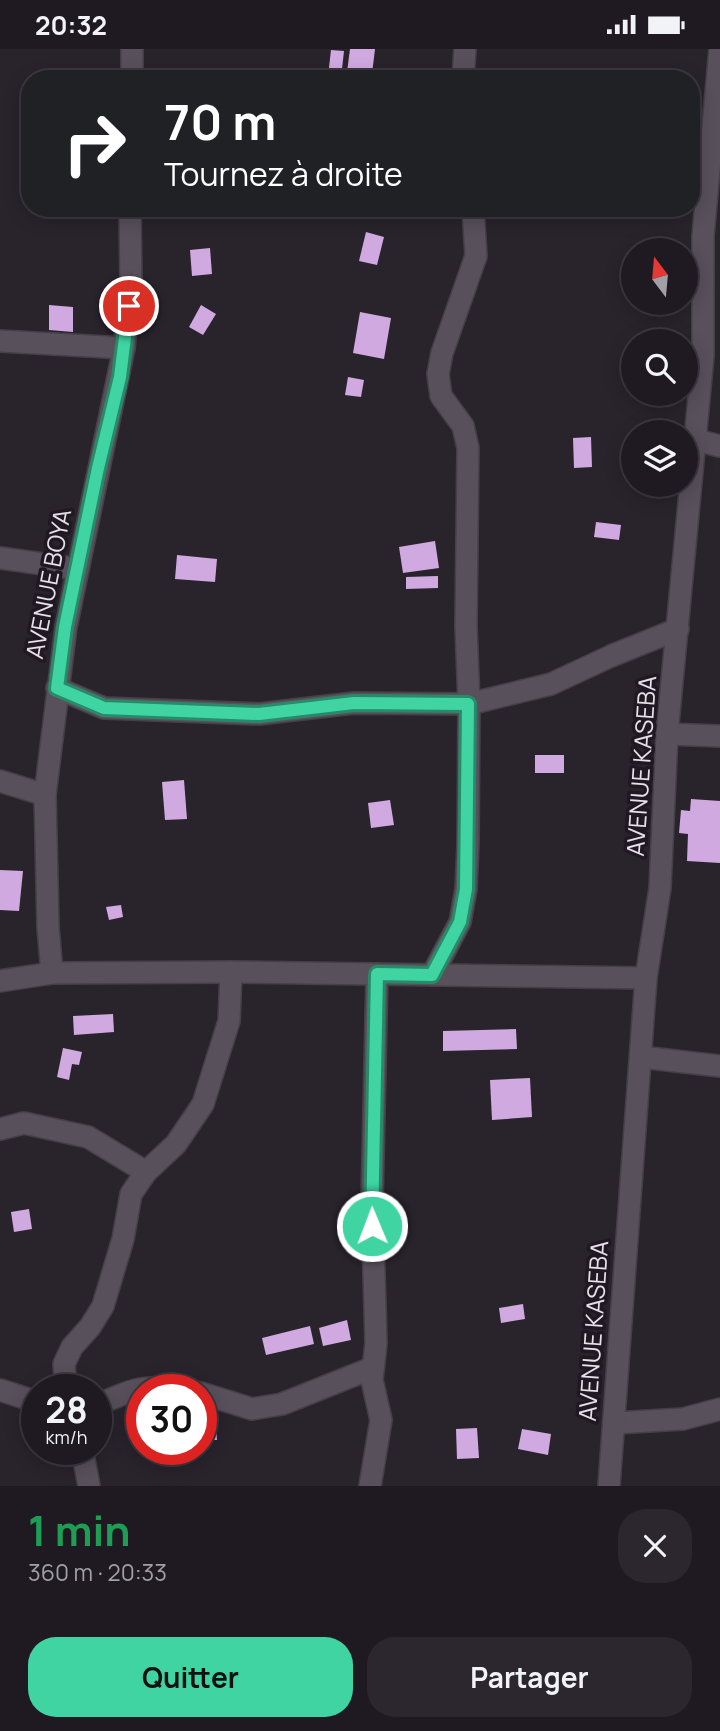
<!DOCTYPE html>
<html lang="fr">
<head>
<meta charset="utf-8">
<style>
	body { margin:0; font-family:Manrope,sans-serif; background:#2c272e; color:#f1f3f6; height:100vh; display:flex; flex-direction:column; font-size:26px; white-space:nowrap }
	* { box-sizing:border-box; margin:0 }
	p { font-size:23px; color:#a1a1a5 }
	.icon { flex:none; width:38px; height:38px; fill:none; stroke:currentColor; stroke-width:2; stroke-linecap:round; stroke-linejoin:round }
	.map { position:relative; height:1437px; overflow:hidden }
	.details { display:flex; flex-direction:column; background:#1f1a21; flex:1 }
	.details>* { flex:none }
	.guide { position:absolute; left:21px; top:21px; width:679px; height:147px; border-radius:28px; box-shadow:0 4px 18px #0003,0 0 0 2px #3c383f; background:#202124; color:#fff; overflow:hidden }
	.needle { width:46px; rotate:344deg }
	.controls { position:absolute; left:621px; top:189px; display:grid; gap:14px }
	.controls a { display:grid; place-items:center; width:77px; height:77px; border-radius:50%; background:#1f1a21; box-shadow:0 4px 18px #0003,0 0 0 2px #3c383f; font-size:35px }
	.speed { position:absolute; left:21px; top:1325px; display:flex; gap:14px; font-size:35px; font-weight:700; text-align:center }
	.speed>* { display:grid; place-content:center; width:91px; height:91px; border-radius:50%; background:#1f1a21; box-shadow:0 4px 18px #0003,0 0 0 2px #3c383f; line-height:1 }
	.speed small { font-size:18px; font-weight:400 }
	.speed .limit { border:10px solid #d22; background:#fff; color:#111 }
	.pin { position:absolute; display:grid; place-items:center; width:60px; height:60px; color:#fff; margin:-30px; border:4px solid #fff; border-radius:50%; box-shadow:0 2px 7px #0007 }
	.me { position:absolute; width:77px; margin:-38px; rotate:359deg; stroke-linejoin:round; filter:drop-shadow(0 0 5px #0008) }
	.turn { display:flex; align-items:center; gap:24px; height:147px; padding:0 28px; font-size:32px }
	.turn .icon { width:91px; height:91px; stroke-width:2.5 }
	.turn b { display:block; font-size:49px; line-height:60px }
	.round { display:grid; place-items:center; flex:none; width:74px; height:74px; border-radius:28px; background:#2c272e }
	.headline { display:flex; align-items:center; justify-content:space-between; height:119px; padding:0 28px }
	h1 { font-size:42px; font-weight:700; line-height:52px; color:#1e9e55 }
	.button { display:flex; gap:14px; margin-top:auto; padding:14px 28px }
	.button a { flex:1; height:80px; border-radius:28px; background:#3fd4a2; color:#111; font-size:28px; font-weight:700; line-height:80px; text-align:center }
	.button a+a { background:#2c272e; color:#f1f3f6 }
	.status { display:flex; justify-content:space-between; align-items:center; height:49px; padding:0 35px; background:#1f1a21; direction:ltr }
	.status svg { height:19px; fill:currentColor }
	.map>svg:first-child { display:block }
	.building { fill:#d1a9e1 }
	.lines { fill:none; stroke-linecap:round; stroke-linejoin:round }
	.street-casing { stroke:#453f48; stroke-width:24 }
	.street { stroke:#58505b; stroke-width:21 }
	.route-casing { stroke:#298a69; stroke-width:18 }
	.route { stroke:#3fd4a2; stroke-width:12 }
	.labels { text-anchor:middle; stroke-width:7; stroke-linejoin:round; paint-order:stroke }
	.street-label { font-size:24px; fill:#e7e2e9; stroke:#201923 }
</style>
</head>
<body>
<div class="status"><b>20:32</b><svg viewBox="0 0 49 12"><path d="M0 12V9h3v3zM5 12V6h3v6zM10 12V3h3v9zM15 12V0h3v12zM26 1h20v11H26zM47 4h2v5h-2z"/></svg></div>
<div class="map">
<svg width="720" height="1437" viewBox="0 0 720 1437">
	<rect width="100%" height="100%" fill="#29232c"/>
	<g class="building">
		<polygon points="350,0 375,0 372,25 347,23"/>
		<polygon points="331,1 344,2 341,29 328,27"/>
		<polygon points="366,183 384,188 377,216 359,212"/>
		<polygon points="210,199 212,225 192,227 190,201"/>
		<polygon points="49,256 73,258 73,283 49,281"/>
		<polygon points="201,256 216,265 203,286 189,278"/>
		<polygon points="360,263 391,269 384,310 353,304"/>
		<polygon points="348,328 364,331 361,348 345,346"/>
		<polygon points="591,388 592,418 574,419 573,389"/>
		<polygon points="596,473 621,476 619,491 594,488"/>
		<polygon points="435,492 439,519 403,524 399,498"/>
		<polygon points="177,506 217,510 215,533 175,530"/>
		<polygon points="438,527 438,539 406,540 406,528"/>
		<rect x="535" y="706" width="29" height="18"/>
		<polygon points="184,731 187,770 165,771 162,733"/>
		<polygon points="691,750 720,752 720,814 687,812 688,785 679,784 681,761 690,762"/>
		<polygon points="390,751 394,776 371,779 368,754"/>
		<polygon points="0,821 23,822 19,862 0,861"/>
		<polygon points="121,856 123,868 109,871 106,858"/>
		<polygon points="113,965 114,983 74,986 73,967"/>
		<polygon points="516,980 517,1000 443,1002 443,982"/>
		<polygon points="63,999 82,1003 79,1016 72,1015 69,1031 57,1028"/>
		<polygon points="530,1029 532,1068 492,1071 490,1031"/>
		<polygon points="29,1160 32,1180 14,1183 11,1163"/>
		<polygon points="523,1255 525,1270 501,1274 499,1259"/>
		<polygon points="347,1271 351,1291 323,1297 319,1279"/>
		<polygon points="310,1277 314,1295 266,1306 262,1289"/>
		<polygon points="206,1378 216,1378 217,1391 207,1391"/>
		<polygon points="477,1379 479,1409 457,1410 456,1380"/>
		<polygon points="522,1380 551,1385 548,1406 518,1400"/>
	</g>
	<g class="lines">
		<g class="street-casing">
			<g id="street">
				<polyline points="132,30 132,0"/>
				<polyline points="463,30 465,0"/>
				<polyline points="0,292 124,299"/>
				<polyline points="696,391 720,397"/>
				<polyline points="0,509 78,520"/>
				<polyline points="57,639 104,659 259,665 354,654 469,655 551,635 611,607 678,580"/>
				<polyline points="667,685 720,687"/>
				<polyline points="0,732 45,746"/>
				<polyline points="52,924 48,878 45,746 66,578 124,299 131,236 130,159"/>
				<polyline points="432,926 460,873 466,840 468,795 469,655 466,577 468,399 463,377 441,347 438,325 442,304 476,207 473,159"/>
				<polyline points="0,932 52,924 231,923 646,929"/>
				<polyline points="641,1008 720,1017"/>
				<polyline points="0,1080 24,1074 88,1088 146,1123"/>
				<polyline points="66,1340 64,1315 72,1298 90,1278 103,1257 123,1190 131,1145 146,1123 176,1095 203,1055 229,972 231,923"/>
				<polyline points="0,1341 37,1353"/>
				<polyline points="201,1344 252,1360 282,1355 372,1319"/>
				<path d="M 96,1356 C 130,1343 135,1336 173,1340"/>
				<polyline points="615,1374 683,1370 720,1360"/>
				<polyline points="82,1400 89,1437"/>
				<polyline points="370,1437 381,1371 372,1331 376,1294 372,1154 377,925"/>
				<polyline points="609,1437 646,929 660,839 667,685 703,307 703,187 720,0"/>
			</g>
		</g>
		<use href="#street" class="street"/>
	</g>
	<g class="lines">
		<g class="route-casing">
			<polyline id="route" points="129,257 120,328 98,419 65,578 57,639 104,659 259,665 354,654 468,655 466,840 460,873 432,926 377,925 372,1177"/>
		</g>
		<use href="#route" class="route"/>
	</g>
	<g class="labels">
		<g class="street-label">
			<text transform="translate(49 535) rotate(-79)" y="8">AVENUE BOYA</text>
			<text transform="translate(642 717) rotate(-86)" y="8">AVENUE KASEBA</text>
			<text transform="translate(594 1282) rotate(-86)" y="8">AVENUE KASEBA</text>
		</g>
	</g>
</svg>
<div class="controls">
<a><svg class="needle" viewBox="-14 -14 28 28"><path d="M0-13l5 13h-10z" fill="#e53935"/><path d="M0 13l5-13h-10z" fill="#a1a1a5"/></svg></a>
<a><svg class="icon" aria-label="search" viewBox="0 0 24 24"><circle cx="10" cy="10" r="6"/><path d="M15 15l6 6"/></svg></a>
<a><svg class="icon" aria-label="layers" viewBox="0 0 24 24"><path d="M12 4l9 5-9 5-9-5zM3 14l9 5 9-5"/></svg></a>
</div>
<div class="speed"><div>28<small>km/h</small></div><div class="limit">30</div></div>
<div class="pin" style="left:129px;top:257px;background:#d93025"><svg class="icon" aria-label="arrive" viewBox="0 0 24 24"><path d="M6 21V4h12l-3 4 3 4H6"/></svg></div>
<svg class="me" style="left:372px;top:1177px" viewBox="-20 -20 40 40"><circle r="17" fill="#3fd4a2" stroke="#fff" stroke-width="3"/><path d="M0-11L8 9 0 5-8 9z" fill="#fff"/></svg>
<div class="guide">
<div class="turn"><svg class="icon" aria-label="right" viewBox="0 0 24 24"><path d="M7 20v-9h11M14 6l5 5-5 5"/></svg><div><b>70 m</b>Tournez à droite</div></div>
</div>
</div>
<section class="details">
<div class="headline"><div><h1>1 min</h1><p>360 m · 20:33</p></div><a class="round"><svg class="icon" aria-label="close" viewBox="0 0 24 24"><path d="M6 6l12 12M18 6L6 18"/></svg></a></div>
<div class="button"><a>Quitter</a><a>Partager</a></div>
</section>
</body>
</html>
